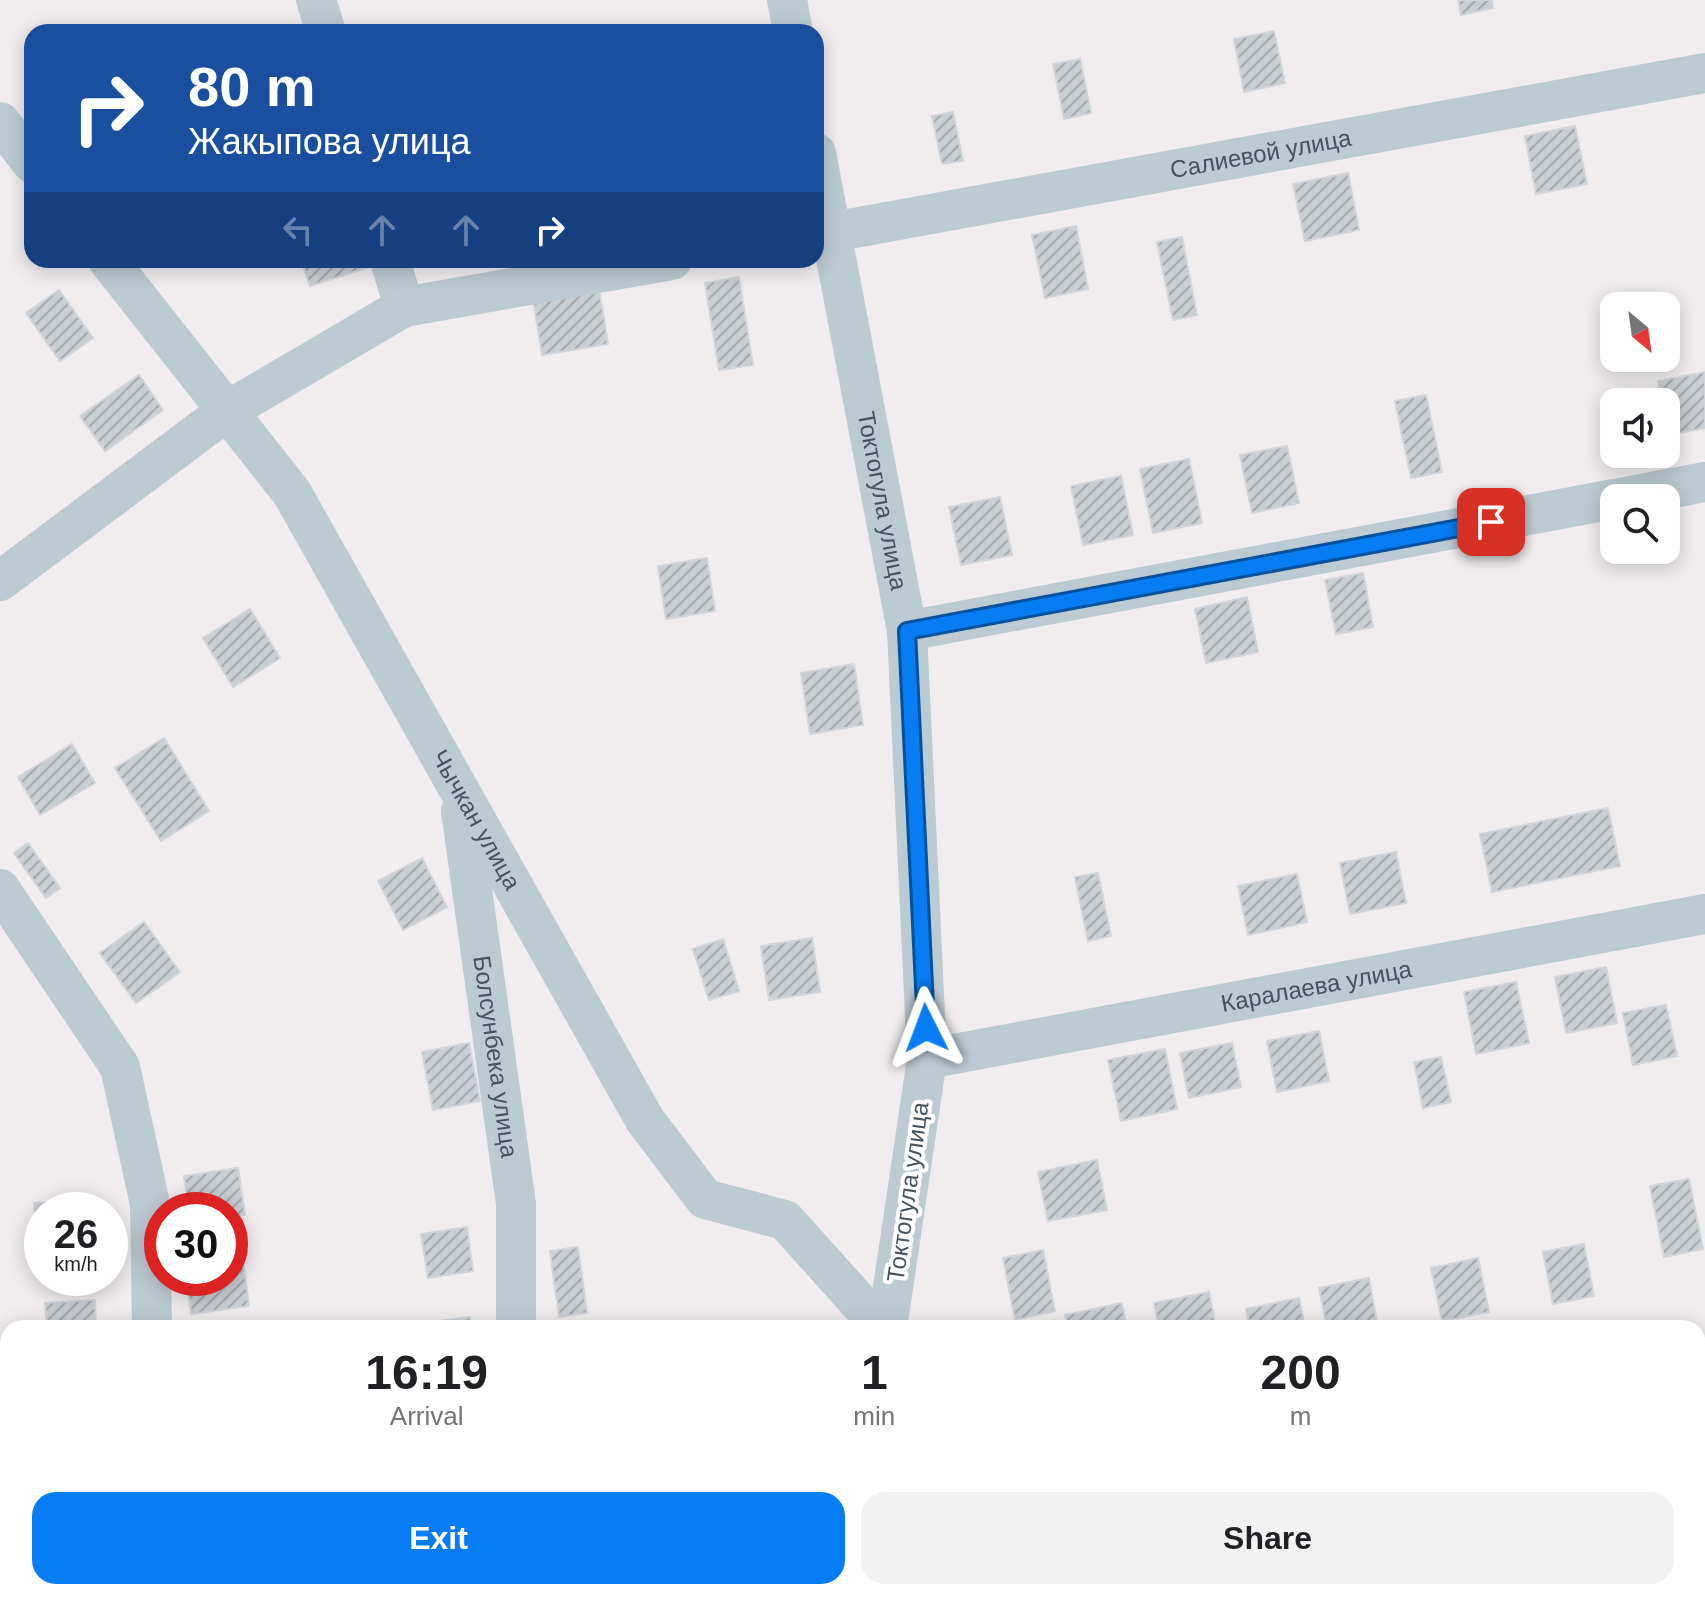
<!DOCTYPE html>
<html lang="en">
<head>
<meta charset="utf-8">
<style>
	body { margin:0; font-family:Helvetica,sans-serif; background:#f2f2f2; color:#202124; height:100vh; display:flex; flex-direction:column; font-size:30px; white-space:nowrap }
	* { box-sizing:border-box; margin:0 }
	p { font-size:26px; color:#757577 }
	.icon { flex:none; width:44px; height:44px; fill:none; stroke:currentColor; stroke-width:2; stroke-linecap:round; stroke-linejoin:round }
	.map { position:relative; flex:1; overflow:hidden }
	.side { position:absolute; left:0px; top:1320px; width:1706px; height:280px; display:flex; flex-direction:column; background:#fff; border-radius:24px 24px 0 0; box-shadow:0 4px 20px #0003 }
	.side>* { flex:none }
	.top-card { position:absolute; left:24px; top:24px; width:800px; height:244px; border-radius:24px; box-shadow:0 4px 20px #0003; background:#1a4fa0; color:#fff; overflow:hidden }
	.needle { width:52px; rotate:151deg }
	.fabs { position:absolute; left:1600px; top:292px; display:grid; gap:16px }
	.fabs a { display:grid; place-items:center; width:80px; height:80px; border-radius:16px; background:#fff; box-shadow:0 4px 20px #0003; font-size:40px }
	.speed { position:absolute; left:24px; top:1192px; display:flex; gap:16px; font-size:40px; font-weight:700; text-align:center }
	.speed>* { display:grid; place-content:center; width:104px; height:104px; border-radius:50%; background:#fff; box-shadow:0 4px 20px #0003; line-height:1 }
	.speed small { font-size:20px; font-weight:400 }
	.speed .limit { border:12px solid #d22; background:#fff; color:#111 }
	.pin { position:absolute; display:grid; place-items:center; width:68px; height:68px; color:#fff; margin:-34px; border-radius:16px; box-shadow:0 4px 12px #0006 }
	.me { position:absolute; width:88px; margin:-44px; rotate:357deg; stroke-linejoin:round; filter:drop-shadow(0 0 6px #0008) }
	.turn { display:flex; align-items:center; gap:28px; height:168px; padding:0 32px; font-size:36px }
	.turn .icon { width:104px; height:104px; stroke-width:2.5 }
	.turn b { display:block; font-size:56px; line-height:68px }
	.lanes { display:flex; align-items:center; height:76px; padding:0 32px; background:#0003; justify-content:center; gap:40px; direction:ltr }
	.lanes .off { opacity:.35 }
	.eta { display:flex; justify-content:space-evenly; align-items:center; height:136px; text-align:center }
	.eta b { font-size:48px; font-weight:600; line-height:56px }
	.cta { display:flex; gap:16px; margin-top:auto; padding:16px 32px }
	.cta a { flex:1; height:92px; border-radius:24px; background:#067df2; color:#fff; font-size:32px; font-weight:600; line-height:92px; text-align:center }
	.cta a+a { background:#f2f2f2; color:#202124 }
	.map>svg:first-child { display:block }
	.building { fill:url(#building-hatch); stroke:#d1d4da; stroke-width:2 }
	.lines { fill:none; stroke-linecap:round; stroke-linejoin:round }
	.street { stroke:#bccad2; stroke-width:40 }
	.secondary { stroke:#becdd9; stroke-width:44 }
	.route-casing { stroke:#04519d; stroke-width:20 }
	.route { stroke:#067df2; stroke-width:14 }
	.labels { text-anchor:middle; stroke-width:8; stroke-linejoin:round; paint-order:stroke }
	.street-label { font-size:24px; fill:#44535d; stroke:#fff }
</style>
</head>
<body>
<div class="map">
<svg width="1705" height="1600" viewBox="0 0 1705 1600">
	<defs>
		<pattern id="building-hatch" width="6" height="6" patternUnits="userSpaceOnUse" patternTransform="scale(2)"><rect width="6" height="6" fill="#c9ced3"/><path d="M-1 1l2-2M0 6l6-6M5 7l2-2" fill="none" stroke="#a5aaae"/></pattern>
	</defs>
	<rect width="100%" height="100%" fill="#f1edee"/>
	<g class="building">
		<polygon points="1458,0 1492,0 1493,8 1461,15"/>
		<polygon points="1274,31 1285,83 1244,92 1234,39"/>
		<polygon points="1080,59 1091,113 1064,119 1053,64"/>
		<polygon points="953,112 963,161 942,164 932,116"/>
		<polygon points="1575,126 1587,184 1536,194 1525,136"/>
		<polygon points="1348,173 1359,230 1305,241 1293,184"/>
		<polygon points="1076,226 1088,289 1045,298 1032,235"/>
		<polygon points="1182,237 1197,315 1173,320 1157,242"/>
		<polygon points="301,260 367,260 369,267 310,286"/>
		<polygon points="739,277 753,365 719,370 705,283"/>
		<polygon points="599,289 608,344 542,355 533,299"/>
		<polygon points="59,290 93,338 60,361 26,313"/>
		<polygon points="1705,372 1705,428 1668,435 1666,402 1662,402 1658,381"/>
		<polygon points="139,375 163,410 105,451 80,416"/>
		<polygon points="1426,395 1442,472 1411,478 1395,401"/>
		<polygon points="1287,446 1299,503 1252,513 1240,455"/>
		<polygon points="1189,459 1202,523 1153,533 1140,469"/>
		<polygon points="1121,476 1133,535 1083,545 1071,486"/>
		<polygon points="1000,497 1012,555 961,565 949,507"/>
		<polygon points="707,558 715,611 666,619 658,566"/>
		<polygon points="1363,573 1373,627 1336,634 1325,580"/>
		<polygon points="1247,597 1258,652 1206,663 1195,609"/>
		<polygon points="250,609 280,658 233,687 203,638"/>
		<polygon points="854,664 863,725 810,734 801,673"/>
		<polygon points="164,738 209,811 161,841 115,768"/>
		<polygon points="72,744 95,783 40,815 18,777"/>
		<polygon points="1608,808 1620,866 1492,892 1480,834"/>
		<polygon points="28,843 60,888 46,898 14,853"/>
		<polygon points="1396,852 1406,903 1350,914 1340,863"/>
		<polygon points="422,858 447,907 403,930 378,881"/>
		<polygon points="1098,873 1111,936 1088,941 1075,877"/>
		<polygon points="1297,874 1307,922 1248,935 1238,886"/>
		<polygon points="144,922 180,972 136,1003 100,953"/>
		<polygon points="812,938 820,992 769,1000 761,946"/>
		<polygon points="723,939 739,991 709,1000 693,949"/>
		<polygon points="1606,967 1617,1023 1566,1033 1555,977"/>
		<polygon points="1516,982 1529,1043 1476,1054 1464,992"/>
		<polygon points="1666,1005 1677,1056 1633,1065 1623,1013"/>
		<polygon points="1319,1031 1329,1081 1277,1092 1267,1041"/>
		<polygon points="469,1043 480,1101 433,1110 422,1052"/>
		<polygon points="1232,1043 1241,1087 1189,1098 1180,1053"/>
		<polygon points="1165,1049 1177,1109 1121,1121 1108,1060"/>
		<polygon points="1441,1057 1451,1102 1423,1108 1414,1062"/>
		<polygon points="1097,1160 1107,1210 1048,1221 1038,1172"/>
		<polygon points="238,1168 245,1215 230,1217 230,1210 189,1210 184,1176"/>
		<polygon points="1689,1179 1703,1249 1664,1257 1650,1186"/>
		<polygon points="94,1200 95,1210 42,1210 42,1260 37,1260 34,1203"/>
		<polygon points="467,1227 473,1271 428,1278 421,1234"/>
		<polygon points="1584,1244 1594,1296 1553,1304 1543,1252"/>
		<polygon points="578,1247 587,1313 559,1317 550,1251"/>
		<polygon points="1043,1250 1055,1311 1015,1320 1003,1258"/>
		<polygon points="1478,1258 1489,1312 1442,1321 1431,1268"/>
		<polygon points="243,1260 249,1306 191,1314 186,1278 230,1278 230,1261"/>
		<polygon points="1369,1278 1378,1328 1327,1328 1319,1288"/>
		<polygon points="1209,1292 1216,1328 1159,1328 1154,1303"/>
		<polygon points="1299,1298 1305,1328 1250,1328 1246,1309"/>
		<polygon points="95,1300 96,1328 47,1328 45,1303"/>
		<polygon points="1122,1303 1127,1328 1068,1328 1065,1315"/>
		<polygon points="470,1317 471,1328 418,1328 417,1324"/>
		<rect x="0" y="1530" width="8" height="56"/>
	</g>
	<g class="lines">
		<g class="street">
			<polyline points="316,0 326,32"/>
			<polyline points="787,0 793,32"/>
			<polyline points="0,122 32,163"/>
			<path id="s1" d="M 816,153 L 907,631 L 927,1059 L 887,1328"/>
			<path id="s2" d="M 816,235 L 1705,73"/>
			<path id="s3" d="M 108,260 L 292,493 L 645,1120 L 705,1199 L 785,1220 L 882,1328"/>
			<polyline points="390,260 404,307"/>
			<polyline points="1621,498 1705,482"/>
			<polyline points="0,581 227,411 404,307 672,260"/>
			<polyline points="907,631 1614,499"/>
			<path id="s4" d="M 461,811 L 516,1204 L 516,1328"/>
			<polyline points="0,889 120,1067 150,1204 152,1328"/>
			<path id="s5" d="M 927,1059 L 1705,914"/>
			<polyline points="1698,1358 1705,1356"/>
			<polyline points="156,1592 156,1600"/>
			<polyline points="517,1592 517,1600"/>
			<polyline points="1649,1592 1650,1600"/>
			<polyline points="360,1600 408,1592"/>
		</g>
		<polyline class="secondary" points="933,1592 933,1600"/>
	</g>
	<g class="lines">
		<g class="route-casing">
			<polyline id="route" points="926,1028 907,631 1491,522"/>
		</g>
		<use href="#route" class="route"/>
	</g>
	<g class="labels">
		<g class="street-label">
			<text dy="8" stroke="none"><textPath href="#s2" startOffset="452">Салиевой улица</textPath></text>
			<text dy="8" stroke="none"><textPath href="#s1" startOffset="354">Токтогула улица</textPath></text>
			<text dy="8" stroke="none"><textPath href="#s3" startOffset="672">Чычкан улица</textPath></text>
			<text dy="8" stroke="none"><textPath href="#s5" startOffset="396">Каралаева улица</textPath></text>
			<text dy="8" stroke="none"><textPath href="#s4" startOffset="248">Болсунбека улица</textPath></text>
			<text transform="translate(908 1192) rotate(-82)" y="8">Токтогула улица</text>
		</g>
	</g>
</svg>
<div class="fabs">
<a><svg class="needle" viewBox="-14 -14 28 28"><path d="M0-13l5 13h-10z" fill="#e53935"/><path d="M0 13l5-13h-10z" fill="#757577"/></svg></a>
<a><svg class="icon" aria-label="sound" viewBox="0 0 24 24"><path d="M4 9h4l5-4v14l-5-4H4zM17 9q2 3 0 6"/></svg></a>
<a><svg class="icon" aria-label="search" viewBox="0 0 24 24"><circle cx="10" cy="10" r="6"/><path d="M15 15l6 6"/></svg></a>
</div>
<div class="speed"><div>26<small>km/h</small></div><div class="limit">30</div></div>
<div class="pin" style="left:1491px;top:522px;background:#d93025"><svg class="icon" aria-label="arrive" viewBox="0 0 24 24"><path d="M6 21V4h12l-3 4 3 4H6"/></svg></div>
<svg class="me" style="left:926px;top:1028px" viewBox="-20 -20 40 40"><path d="M0-17L14 15 0 8-14 15z" fill="#067df2" stroke="#fff" stroke-width="4"/></svg>
<div class="top-card">
<div class="turn"><svg class="icon" aria-label="right" viewBox="0 0 24 24"><path d="M7 20v-9h11M14 6l5 5-5 5"/></svg><div><b>80 m</b>Жакыпова улица</div></div>
<div class="lanes"><svg class="icon off" aria-label="left" viewBox="0 0 24 24"><path d="M17 20v-9H6M10 6l-5 5 5 5"/></svg><svg class="icon off" aria-label="ahead" viewBox="0 0 24 24"><path d="M12 20V5M6 11l6-6 6 6"/></svg><svg class="icon off" aria-label="ahead" viewBox="0 0 24 24"><path d="M12 20V5M6 11l6-6 6 6"/></svg><svg class="icon" aria-label="right" viewBox="0 0 24 24"><path d="M7 20v-9h11M14 6l5 5-5 5"/></svg></div>
</div>
<section class="side">
<div class="eta">
<div><b>16:19</b><p>Arrival</p></div>
<div><b>1</b><p>min</p></div>
<div><b>200</b><p>m</p></div>
</div>
<div class="cta"><a>Exit</a><a>Share</a></div>
</section>
</div>
</body>
</html>
